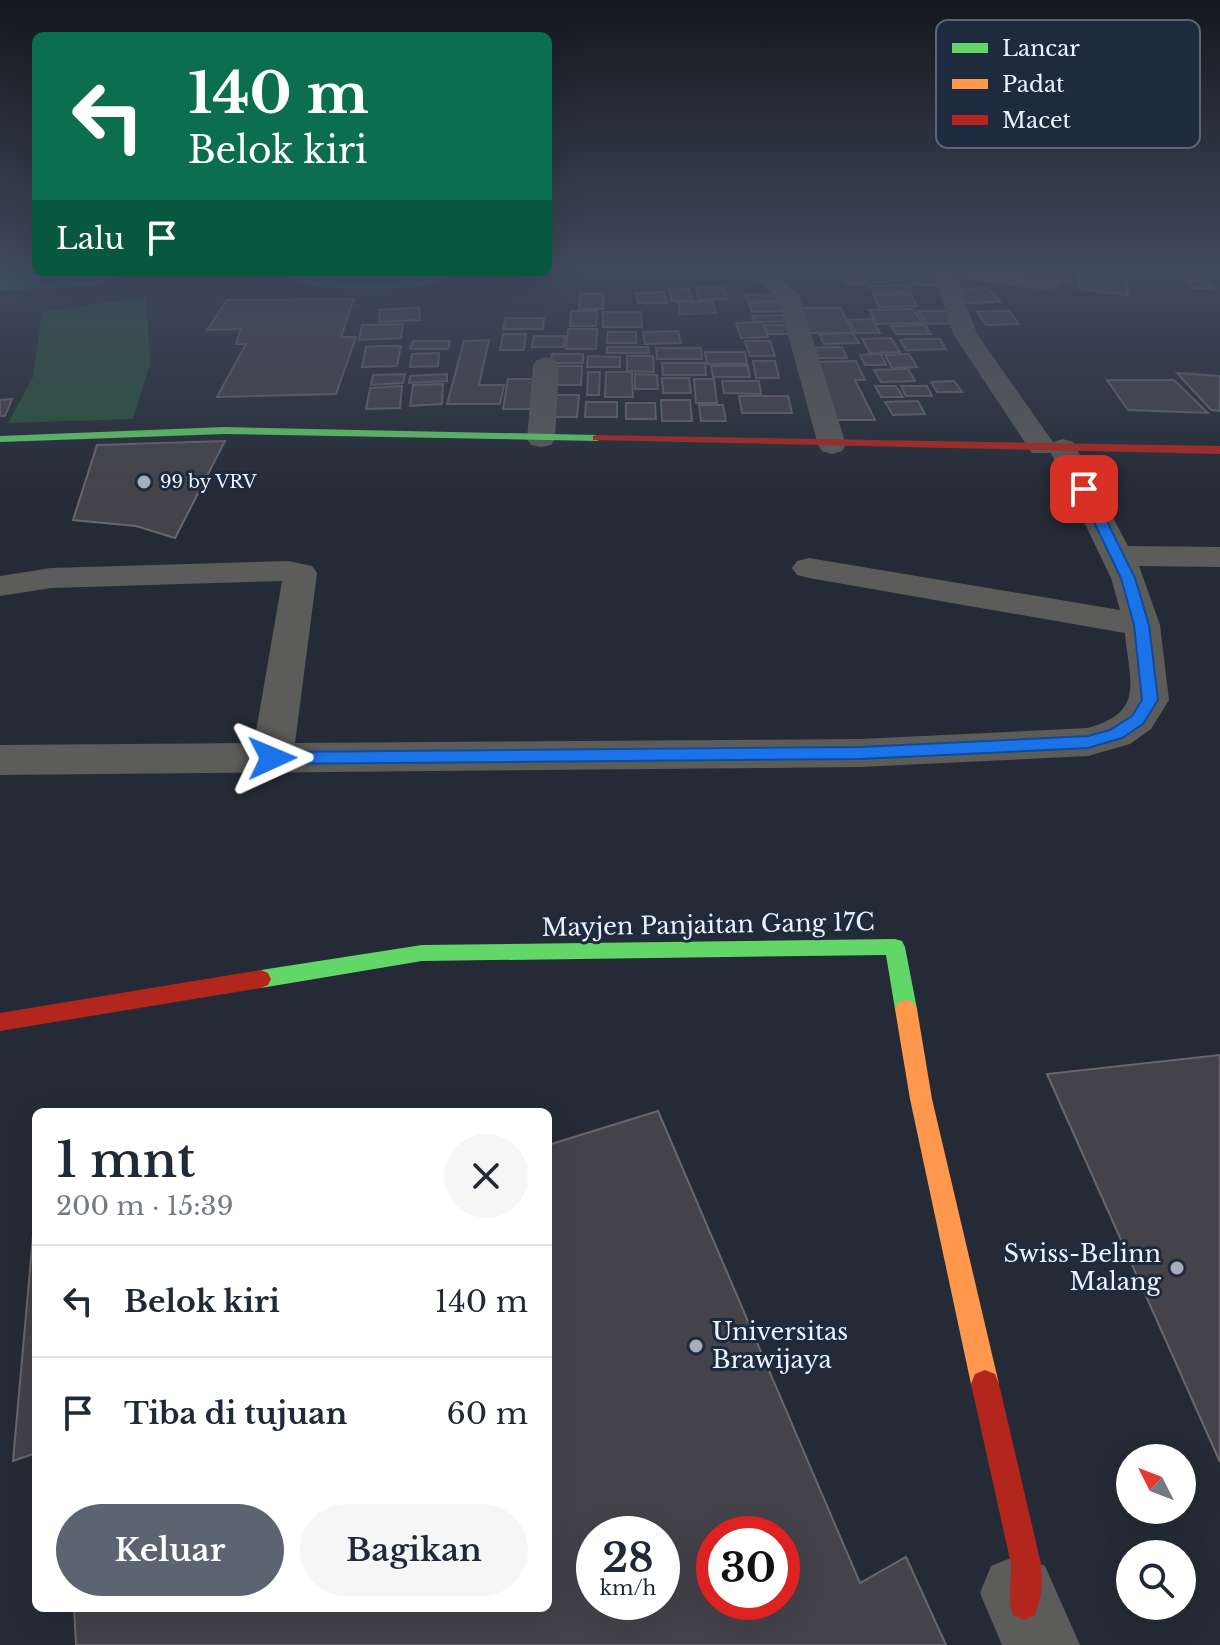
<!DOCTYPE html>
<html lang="id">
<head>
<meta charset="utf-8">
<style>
	body { margin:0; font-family:"Libre Baskerville",serif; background:#f6f6f7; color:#1f2937; height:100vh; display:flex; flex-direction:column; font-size:30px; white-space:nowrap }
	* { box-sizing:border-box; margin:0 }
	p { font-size:26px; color:#747a83 }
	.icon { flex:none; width:44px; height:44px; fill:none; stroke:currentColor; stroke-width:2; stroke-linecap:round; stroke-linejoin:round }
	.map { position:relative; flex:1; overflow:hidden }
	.drawer { position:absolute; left:32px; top:1108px; width:520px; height:504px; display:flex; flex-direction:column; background:#fff; border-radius:12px; box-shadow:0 8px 32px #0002 }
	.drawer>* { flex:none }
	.banner { position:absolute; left:32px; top:32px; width:520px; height:244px; border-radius:12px; box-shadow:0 8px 32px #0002; background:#0b6e4f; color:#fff; overflow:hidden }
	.needle { width:52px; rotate:312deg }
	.fabs { position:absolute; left:1116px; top:1444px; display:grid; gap:16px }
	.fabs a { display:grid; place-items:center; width:80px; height:80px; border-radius:50%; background:#fff; box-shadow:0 8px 32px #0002; font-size:40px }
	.speed { position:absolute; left:576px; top:1516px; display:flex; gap:16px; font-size:40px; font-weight:700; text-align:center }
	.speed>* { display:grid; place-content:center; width:104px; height:104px; border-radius:50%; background:#fff; box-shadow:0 8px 32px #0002; line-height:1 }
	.speed small { font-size:20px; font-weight:400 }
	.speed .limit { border:12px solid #d22; background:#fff; color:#111 }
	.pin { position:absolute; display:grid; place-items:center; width:68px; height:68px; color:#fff; margin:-34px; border-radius:16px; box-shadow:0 4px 12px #0006 }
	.me { position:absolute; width:88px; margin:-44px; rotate:89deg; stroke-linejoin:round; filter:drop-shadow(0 0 6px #0008) }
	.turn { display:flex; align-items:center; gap:28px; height:168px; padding:0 24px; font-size:36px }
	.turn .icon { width:104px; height:104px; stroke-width:2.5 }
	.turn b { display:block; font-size:56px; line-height:68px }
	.then { display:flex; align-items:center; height:76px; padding:0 24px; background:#0003; gap:16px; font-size:30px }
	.round { display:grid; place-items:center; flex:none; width:84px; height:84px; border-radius:42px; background:#f6f6f7 }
	.summary { display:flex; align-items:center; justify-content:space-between; height:136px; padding:0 24px }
	h1 { font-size:48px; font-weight:600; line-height:60px }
	.cta { display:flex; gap:16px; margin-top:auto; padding:16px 24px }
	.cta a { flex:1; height:92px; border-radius:48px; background:#5c6471; color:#fff; font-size:32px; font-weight:600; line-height:92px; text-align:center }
	.cta a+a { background:#f6f6f7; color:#1f2937 }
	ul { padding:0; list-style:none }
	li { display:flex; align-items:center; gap:24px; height:112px; padding:0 24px; border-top:2px solid #e0e1e3 }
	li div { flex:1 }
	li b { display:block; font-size:30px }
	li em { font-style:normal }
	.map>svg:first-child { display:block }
	.green { fill:#28533a }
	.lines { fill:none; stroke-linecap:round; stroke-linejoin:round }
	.river { fill:#1a6c93; fill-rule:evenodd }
	.building { fill:#45434a; stroke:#69666e; stroke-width:2; fill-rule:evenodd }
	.street { fill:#5c5d5b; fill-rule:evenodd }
	.fast { fill:#63d668; fill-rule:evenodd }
	.slow { fill:#ff974d; fill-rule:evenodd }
	.jam { fill:#b3261e; fill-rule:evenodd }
	.route { fill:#1a73e8; stroke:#114b97; stroke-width:2 }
	.poi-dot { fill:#a7adb8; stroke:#1e2a3d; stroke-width:3 }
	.labels { text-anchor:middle; stroke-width:6; stroke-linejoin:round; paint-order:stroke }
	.far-poi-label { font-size:18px; fill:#edf3fe; stroke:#1e2a3d; text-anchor:start }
	.near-street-label { font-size:24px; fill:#edf3fe; stroke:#1e2a3d }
	.near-poi-label { font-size:24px; fill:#edf3fe; stroke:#1e2a3d; text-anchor:end }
	.key { fill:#1e2a3d; stroke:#5c6677; stroke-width:2 }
	.key-label { font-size:22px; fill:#edf3fe }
</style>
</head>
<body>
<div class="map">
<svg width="1220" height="1645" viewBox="0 0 1220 1645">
	<rect width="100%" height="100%" fill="#252b36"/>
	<polygon class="green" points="146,297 150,363 133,419 8,423 33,377 42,312"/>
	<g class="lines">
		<g class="river">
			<polygon points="0,268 36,268 36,272 120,272 114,281 99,285 0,291"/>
			<path d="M 284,272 L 452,272 L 446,281 C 403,292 333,292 290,281 Z"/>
		</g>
	</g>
	<g class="building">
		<polygon points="1025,268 1071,268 1069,283 1021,275"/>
		<polygon points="1178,271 1200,271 1208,279 1186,279"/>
		<polygon points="1078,272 1126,278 1128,295 1079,289"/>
		<polygon points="841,273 863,273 869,283 847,284"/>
		<polygon points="895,274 900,281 873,282 868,275"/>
		<polygon points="937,276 944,285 916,285 910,277"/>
		<polygon points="1186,281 1207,281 1215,289 1193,288"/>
		<polygon points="908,285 912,292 874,293 870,286"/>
		<polygon points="724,287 728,299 699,300 696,288"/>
		<polygon points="988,288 1001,302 965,303 954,289"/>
		<polygon points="689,289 692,301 671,301 669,290"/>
		<polygon points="664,292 667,303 638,303 636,293"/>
		<polygon points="580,294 604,294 603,309 579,309"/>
		<polygon points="781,294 785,301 748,302 745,295"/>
		<polygon points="910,294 917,306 879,307 873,295"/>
		<polygon points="354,299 341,337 356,337 336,394 217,397 246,344 236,344 241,329 207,330 227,300"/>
		<polygon points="712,301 716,313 680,314 678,302"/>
		<polygon points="785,302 789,311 752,312 749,303"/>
		<polygon points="419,307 420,320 379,322 380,310"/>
		<polygon points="796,308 841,308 853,333 809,333"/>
		<polygon points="913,309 923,323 877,324 869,310"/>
		<polygon points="571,311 597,311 596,326 570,326"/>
		<polygon points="918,311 951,311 959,323 927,324"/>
		<polygon points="997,311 1009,311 1019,324 986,325 977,312"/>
		<polygon points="603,312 641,312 642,327 603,327"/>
		<polygon points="788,315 791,321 755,322 752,316"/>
		<polygon points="506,318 544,318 543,329 503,329"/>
		<polygon points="872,319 880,333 856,333 849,320"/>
		<polygon points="763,322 768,337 741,338 736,323"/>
		<polygon points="403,324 401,338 359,340 362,325"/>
		<polygon points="764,325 787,325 791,334 768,334"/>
		<polygon points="925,325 931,334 896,334 891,326"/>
		<polygon points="568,329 597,329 596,349 566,349"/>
		<polygon points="678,331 681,343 645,344 643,332"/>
		<polygon points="608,332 636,332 636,343 607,343"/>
		<polygon points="853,333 859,343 824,344 819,334"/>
		<polygon points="503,334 526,334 524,350 500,350"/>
		<polygon points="534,336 565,336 564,347 532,347"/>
		<polygon points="891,338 900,352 870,353 862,339"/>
		<polygon points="907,339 940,339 946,349 906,350 900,340"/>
		<polygon points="489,340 479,385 504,385 500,404 447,404 464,341"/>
		<polygon points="413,341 450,341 448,349 410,349"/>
		<polygon points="745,341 770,341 775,356 750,356"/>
		<polygon points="383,346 401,346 397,366 362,367 366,347"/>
		<polygon points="607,347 648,347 649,353 607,353"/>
		<polygon points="842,347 847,358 814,358 810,348"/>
		<polygon points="656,348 701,348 702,359 657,359"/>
		<polygon points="705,352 745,352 747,364 707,364"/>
		<polygon points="439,353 438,366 410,367 412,354"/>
		<polygon points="552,354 583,354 583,363 550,363"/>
		<polygon points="881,354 886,365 865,365 860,355"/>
		<polygon points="909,354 917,367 892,368 885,355"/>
		<polygon points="588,356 620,357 620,367 587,367"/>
		<polygon points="627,356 653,356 654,372 627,371"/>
		<polygon points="753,361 775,361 779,378 756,378"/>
		<polygon points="856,361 865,380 855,380 875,420 834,420 809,362"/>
		<polygon points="662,363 705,363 706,375 663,375"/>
		<polygon points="555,366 582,366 581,385 553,385"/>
		<polygon points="711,366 748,366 750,377 713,377"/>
		<polygon points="908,369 915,381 881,382 874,370"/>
		<polygon points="588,372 600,372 599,395 587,395"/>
		<polygon points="606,372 632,372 633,397 605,397"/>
		<polygon points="1177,373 1220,376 1220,411 1211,410"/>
		<polygon points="405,374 403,383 371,385 373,375"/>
		<polygon points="447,374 447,381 409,383 410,376"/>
		<polygon points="635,374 657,375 658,389 635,389"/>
		<polygon points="662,378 689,378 691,393 663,393"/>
		<polygon points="508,379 542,379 538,409 503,409"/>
		<polygon points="694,379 714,379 717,403 696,403"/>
		<polygon points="1107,380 1174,380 1208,413 1128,410"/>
		<polygon points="722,381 759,381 761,394 724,393"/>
		<polygon points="954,381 962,392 937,392 931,382"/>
		<polygon points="443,384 442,404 410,406 413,385"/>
		<polygon points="402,386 400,408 366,409 370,388"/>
		<polygon points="875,386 896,386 903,397 881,397"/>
		<polygon points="901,386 927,386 932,396 906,396"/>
		<polygon points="550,395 579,395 577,417 548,417"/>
		<polygon points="739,396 788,396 792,413 742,413"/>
		<polygon points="12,399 5,416 0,416 0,400"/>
		<polygon points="661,400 690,400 692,421 662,421"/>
		<polygon points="918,401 925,414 893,415 885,402"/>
		<polygon points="586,402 617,402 617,417 585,417"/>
		<polygon points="626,403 655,403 656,419 626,419"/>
		<polygon points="699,405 723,405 726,421 701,421"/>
		<polygon points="225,441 175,538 136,526 73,520 97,445"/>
		<polygon points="1220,1055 1220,1462 1047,1074"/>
		<path d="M 658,1111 L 860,1583 L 906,1557 L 946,1645 L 76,1645 L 74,1608 L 548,1608 L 548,1145 ZM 594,1534 L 662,1534 L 662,1602 L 594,1602 ZM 714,1534 L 782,1534 L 782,1602 L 714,1602 Z"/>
		<polygon points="36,1202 36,1453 13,1461"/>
	</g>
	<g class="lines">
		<g class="street">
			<path d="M 935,268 L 988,268 L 1059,279 L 1062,284 L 1051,291 L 957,278 L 977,334 L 1053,442 L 1063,439 L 1073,442 L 1128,546 L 1220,547 L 1220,567 L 1139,566 L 1160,625 L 1169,700 L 1151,729 L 1130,744 L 1088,756 L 860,767 L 0,775 L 0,745 L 254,743 L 282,581 L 51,588 L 0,596 L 0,576 L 51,568 L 288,561 L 312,566 L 317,573 L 295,743 L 860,739 L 1088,728 C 1146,712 1129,681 1125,633 L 809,578 L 797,575 L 792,568 L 797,561 L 809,558 L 1120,610 L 1111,578 L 1051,453 L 1032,453 L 953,334 L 933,271 Z"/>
			<polygon points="767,273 775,275 799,295 846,445 842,451 832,454 822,451 818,445 778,298 756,280"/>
			<polygon points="546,357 555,360 559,365 555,439 551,445 541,447 531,445 527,439 533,365 537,360"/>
			<polygon points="1018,1555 1045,1566 1080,1645 1002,1645 980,1593 991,1566"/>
		</g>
		<g class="fast">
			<polygon points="224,427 597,435 603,438 597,441 224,434 0,442 0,436"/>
			<polygon points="895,939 902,941 905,947 917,1009 913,1016 906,1018 899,1016 895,1009 886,955 422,961 261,988 254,985 251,979 254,973 261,970 422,945"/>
		</g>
		<polygon class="slow" points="906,1000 913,1002 917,1009 932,1099 999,1384 995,1394 985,1398 975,1394 971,1384 910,1099 895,1009 899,1002"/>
		<g class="jam">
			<polygon points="597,435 1220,446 1220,454 593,440 593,436"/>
			<polygon points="261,970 268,973 271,979 268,985 261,988 0,1031 0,1013"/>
			<path d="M 985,1370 L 995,1374 L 999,1384 L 1041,1564 C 1043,1583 1042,1597 1035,1615 L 1024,1620 L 1013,1615 C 1007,1600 1012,1581 1011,1564 L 971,1384 L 975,1374 Z"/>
		</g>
	</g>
	<linearGradient id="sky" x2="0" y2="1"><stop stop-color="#14181e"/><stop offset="0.54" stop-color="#404a5d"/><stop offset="1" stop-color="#404a5d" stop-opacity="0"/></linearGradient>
	<rect width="1220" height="498" fill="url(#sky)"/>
	<polygon class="route" points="1084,485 1091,489 1135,578 1149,625 1158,700 1143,724 1122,738 1088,748 860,759 272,764 264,758 272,752 860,747 1088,736 1110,730 1132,716 1142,700 1134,625 1121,578 1078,489"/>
	<g class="poi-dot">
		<circle cx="144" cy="482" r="8"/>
		<circle cx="1177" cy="1268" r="8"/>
		<circle cx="696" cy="1346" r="8"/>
	</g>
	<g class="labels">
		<g class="far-poi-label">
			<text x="160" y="488">99 by VRV</text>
		</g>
		<g class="near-street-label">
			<text transform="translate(708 925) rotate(-1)" y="8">Mayjen Panjaitan Gang 17C</text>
		</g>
		<g class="near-poi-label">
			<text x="1161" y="1262">Swiss-Belinn<tspan x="1161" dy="28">Malang</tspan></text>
			<text x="712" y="1340" text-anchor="start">Universitas<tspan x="712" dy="28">Brawijaya</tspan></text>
		</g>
	</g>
	<rect x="936" y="20" width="264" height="128" rx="12" class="key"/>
	<rect x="952" y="43" width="36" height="10" fill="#63d668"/>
	<rect x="952" y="79" width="36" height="10" fill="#ff974d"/>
	<rect x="952" y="115" width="36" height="10" fill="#b3261e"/>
	<g class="key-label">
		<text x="1002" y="56">Lancar</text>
		<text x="1002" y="92">Padat</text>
		<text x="1002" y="128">Macet</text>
	</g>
</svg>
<div class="fabs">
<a><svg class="needle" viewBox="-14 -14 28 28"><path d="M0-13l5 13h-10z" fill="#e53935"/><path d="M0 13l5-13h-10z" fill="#747a83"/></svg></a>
<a><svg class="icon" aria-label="search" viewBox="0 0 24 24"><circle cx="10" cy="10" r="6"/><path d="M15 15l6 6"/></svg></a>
</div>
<div class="speed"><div>28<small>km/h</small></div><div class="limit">30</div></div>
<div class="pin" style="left:1084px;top:489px;background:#d93025"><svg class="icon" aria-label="arrive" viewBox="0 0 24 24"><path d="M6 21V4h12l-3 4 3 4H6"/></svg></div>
<svg class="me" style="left:272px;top:758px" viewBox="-20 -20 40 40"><path d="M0-17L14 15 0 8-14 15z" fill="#1a73e8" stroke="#fff" stroke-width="4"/></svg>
<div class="banner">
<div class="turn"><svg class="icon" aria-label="left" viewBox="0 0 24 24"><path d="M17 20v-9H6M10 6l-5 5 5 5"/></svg><div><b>140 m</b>Belok kiri</div></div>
<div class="then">Lalu<svg class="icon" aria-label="arrive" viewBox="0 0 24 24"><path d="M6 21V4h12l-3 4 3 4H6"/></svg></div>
</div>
<section class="drawer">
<div class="summary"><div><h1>1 mnt</h1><p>200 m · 15:39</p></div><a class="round"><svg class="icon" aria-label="close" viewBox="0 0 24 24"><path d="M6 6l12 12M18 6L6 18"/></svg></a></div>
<ul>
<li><svg class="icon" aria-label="left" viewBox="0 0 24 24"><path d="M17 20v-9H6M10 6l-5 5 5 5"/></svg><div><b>Belok kiri</b></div><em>140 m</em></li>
<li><svg class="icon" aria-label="arrive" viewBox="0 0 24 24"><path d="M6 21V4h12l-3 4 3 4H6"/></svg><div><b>Tiba di tujuan</b></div><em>60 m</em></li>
</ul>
<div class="cta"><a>Keluar</a><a>Bagikan</a></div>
</section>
</div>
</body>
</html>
